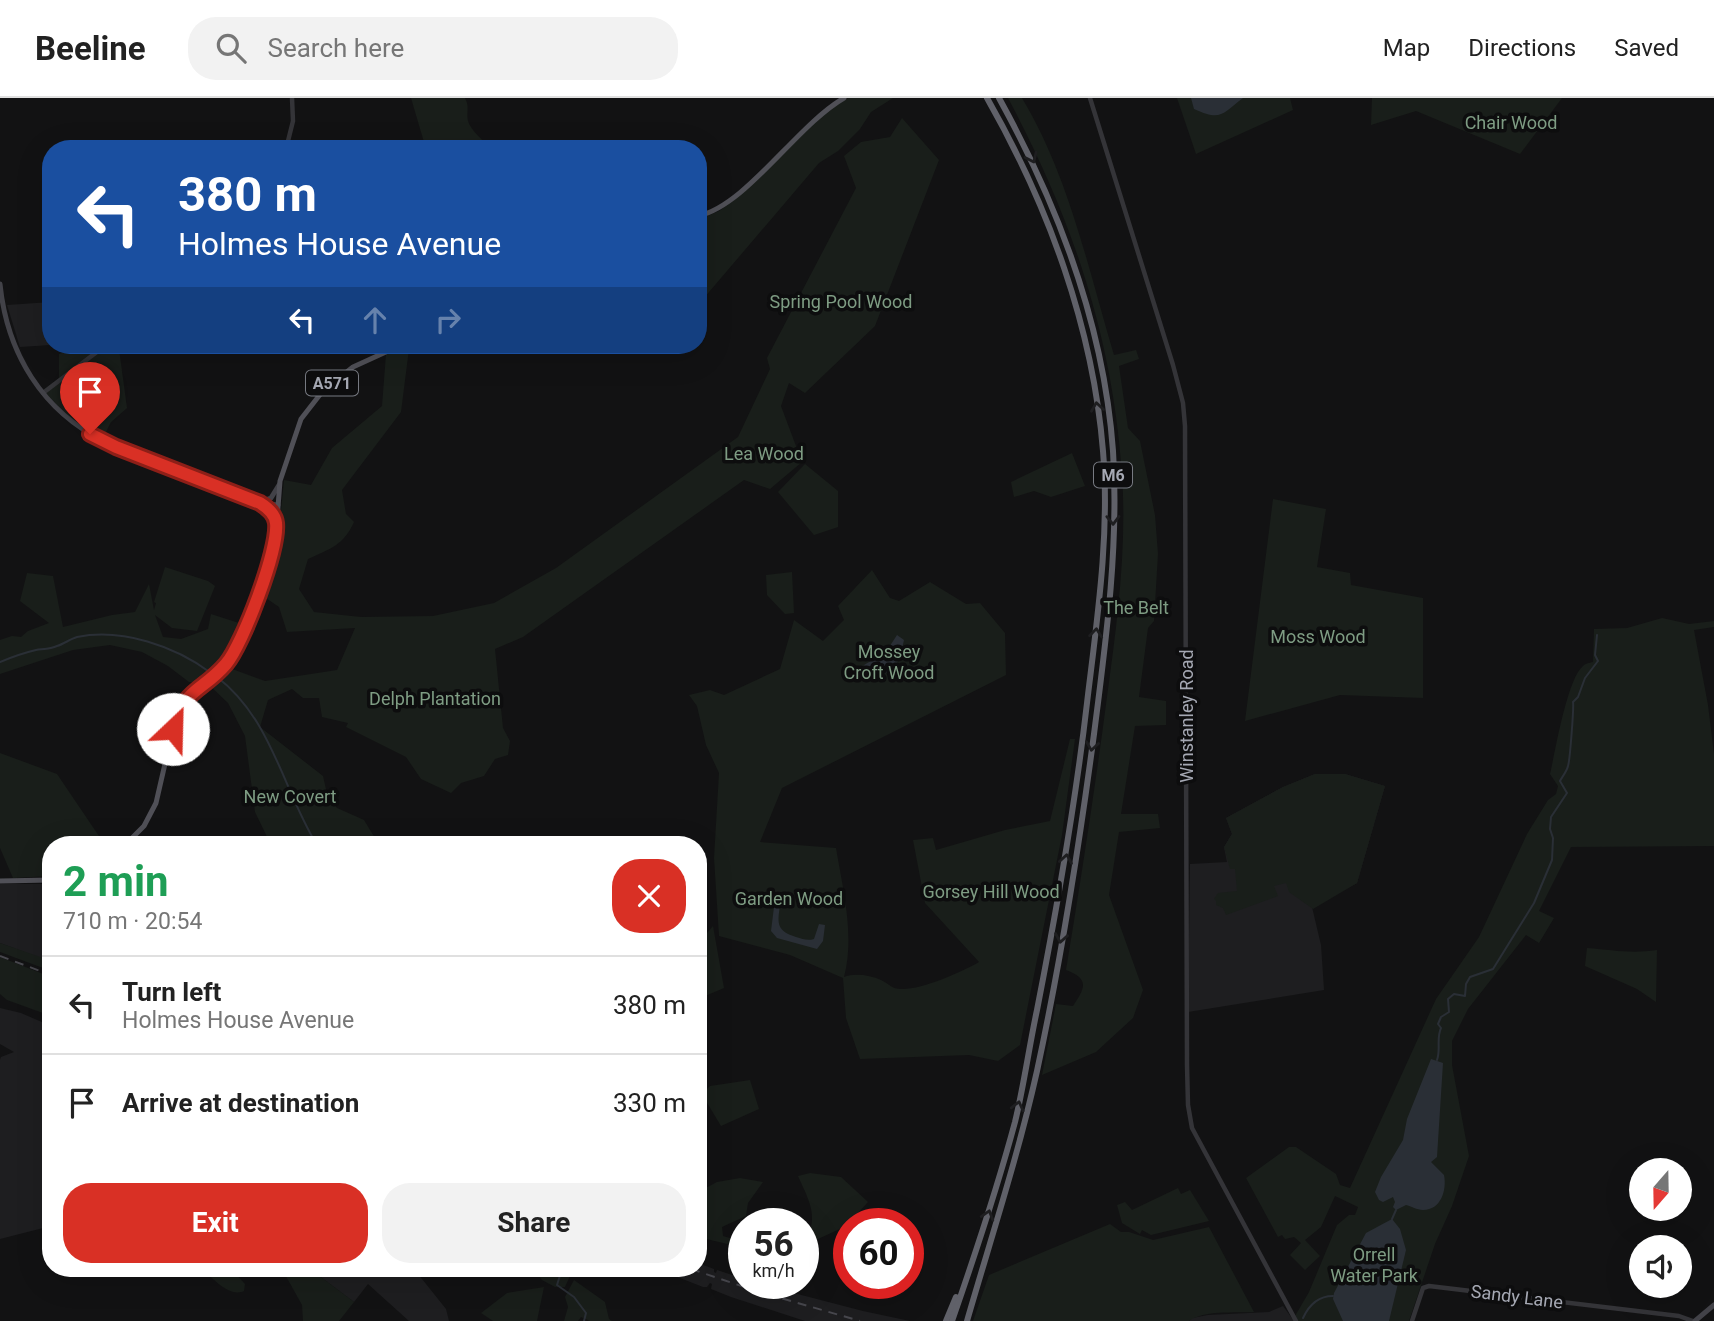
<!DOCTYPE html>
<html lang="en">
<head>
<meta charset="utf-8">
<style>
	body { margin:0; font-family:Roboto,sans-serif; background:#f2f2f2; color:#222; height:100vh; display:flex; flex-direction:column; font-size:26px; white-space:nowrap }
	* { box-sizing:border-box; margin:0 }
	p { font-size:23px; color:#767676 }
	.icon { flex:none; width:38px; height:38px; fill:none; stroke:currentColor; stroke-width:2; stroke-linecap:round; stroke-linejoin:round }
	.map { position:relative; flex:1; overflow:hidden }
	.details { position:absolute; left:42px; top:738px; width:665px; height:441px; display:flex; flex-direction:column; background:#fff; border-radius:28px; box-shadow:0 7px 28px #0002 }
	.details>* { flex:none }
	.guide { position:absolute; left:42px; top:42px; width:665px; height:214px; border-radius:28px; box-shadow:0 7px 28px #0002; background:#1a4fa0; color:#fff; overflow:hidden }
	.needle { width:46px; rotate:200deg }
	.controls { position:absolute; left:1629px; top:1060px; display:grid; gap:14px }
	.controls a { display:grid; place-items:center; width:63px; height:63px; border-radius:50%; background:#fff; box-shadow:0 7px 28px #0002; font-size:35px }
	.speed { position:absolute; left:728px; top:1110px; display:flex; gap:14px; font-size:35px; font-weight:700; text-align:center }
	.speed>* { display:grid; place-content:center; width:91px; height:91px; border-radius:50%; background:#fff; box-shadow:0 7px 28px #0002; line-height:1 }
	.speed small { font-size:18px; font-weight:400 }
	.speed .limit { border:10px solid #d22; background:#fff; color:#111 }
	.pin { position:absolute; display:grid; place-items:center; width:60px; height:60px; color:#fff; margin:-72px -30px; border-radius:50% 50% 50% 0; rotate:-45deg; box-shadow:0 0 7px #0007 }
	.pin .icon { rotate:45deg }
	.me { position:absolute; width:77px; margin:-38px; rotate:24deg; stroke-linejoin:round; filter:drop-shadow(0 0 5px #0008) }
	.turn { display:flex; align-items:center; gap:24px; height:147px; padding:0 21px; font-size:32px }
	.turn .icon { width:91px; height:91px; stroke-width:2.5 }
	.turn b { display:block; font-size:49px; line-height:60px }
	.lanes { display:flex; align-items:center; height:66px; padding:0 21px; background:#0003; justify-content:center; gap:35px; direction:ltr }
	.lanes .off { opacity:.35 }
	.round { display:grid; place-items:center; flex:none; width:74px; height:74px; border-radius:28px; background:#f2f2f2 }
	.summary { display:flex; align-items:center; justify-content:space-between; height:119px; padding:0 21px }
	h1 { font-size:42px; font-weight:700; line-height:52px; color:#1e9e55 }
	.button { display:flex; gap:14px; margin-top:auto; padding:14px 21px }
	.button a { flex:1; height:80px; border-radius:28px; background:#d93025; color:#fff; font-size:28px; font-weight:700; line-height:80px; text-align:center }
	.button a+a { background:#f2f2f2; color:#222 }
	ul { padding:0; list-style:none }
	li { display:flex; align-items:center; gap:21px; height:98px; padding:0 21px; border-top:2px solid #e0e0e0 }
	li div { flex:1 }
	li b { display:block; font-size:26px }
	li em { font-style:normal }
	header { display:flex; align-items:center; gap:42px; box-sizing:border-box; height:98px; padding:0 35px; background:#fff; border-bottom:2px solid #e0e0e0 }
	header strong { font-size:33px }
	nav { display:flex; gap:38px; margin-inline-start:auto; font-size:24px }
	.search { width:490px; height:63px; background:#f2f2f2; display:flex; align-items:center; gap:18px; box-sizing:border-box; padding:0 24px; border-radius:28px; color:#767676; font-size:26px }
	.map>svg:first-child { display:block }
	.built { fill:#1e1e20 }
	.green { fill:#191e1a }
	.water { fill:#2a2f36 }
	.lines { fill:none; stroke-linecap:round; stroke-linejoin:round }
	.stream { stroke:#2a2f36; stroke-width:2 }
	.tertiary { stroke:#343438; stroke-width:4.5 }
	.secondary { stroke:#424248; stroke-width:5 }
	.primary { stroke:#505057; stroke-width:5 }
	.motorway { stroke:#606169; stroke-width:6 }
	.rail { stroke:#47474d; stroke-width:2; stroke-dasharray:9 7; stroke-linecap:butt }
	.oneway { stroke:#1e1e20 }
	.route-casing { stroke:#8d1f18; stroke-width:18 }
	.route { stroke:#d93025; stroke-width:12 }
	.labels { text-anchor:middle; stroke-width:7; stroke-linejoin:round; paint-order:stroke }
	.shield { fill:#0d0d0e; stroke:#777a82; stroke-width:2 }
	.shield-label { font-size:16px; font-weight:bold; fill:#a5a8b3 }
	.park-label { font-size:18px; fill:#7e9c83; stroke:#0d0d0e }
	.street-label { font-size:18px; fill:#a5a8b3; stroke:#0d0d0e }
</style>
</head>
<body>
<header>
<strong>Beeline</strong>
<div class="search"><svg class="icon" aria-label="search" viewBox="0 0 24 24"><circle cx="10" cy="10" r="6"/><path d="M15 15l6 6"/></svg>Search here</div>
<nav><a>Map</a><a>Directions</a><a>Saved</a></nav>
</header>
<div class="map">
<svg width="1714" height="1223" viewBox="0 0 1714 1223">
	<rect width="100%" height="100%" fill="#121213"/>
	<g class="built">
		<polygon points="51,204 51,247 20,249 7,207"/>
		<polygon points="1315,676 1345,676 1385,688 1357,785 1312,809 1321,847 1324,892 1188,914 1190,766 1227,764 1224,749 1232,736 1226,720 1283,689"/>
		<polygon points="0,786 51,786 51,864 0,845"/>
		<polygon points="0,910 21,915 51,928 51,1128 0,1141 0,962 1,959 14,954 0,946"/>
		<polygon points="698,1165 714,1171 714,1174 716,1175 717,1172 744,1181 744,1185 755,1185 863,1213 910,1223 805,1223 731,1199 711,1191 712,1186 710,1185 707,1189 703,1189 657,1171 698,1171"/>
		<polygon points="310,1171 414,1171 446,1211 449,1223 409,1223 368,1186 354,1204"/>
		<polygon points="1283,1208 1294,1223 1189,1223 1192,1220 1208,1217 1269,1214"/>
	</g>
	<g class="green">
		<path d="M 411,0 L 465,0 C 470,9 466,14 468,23 C 471,33 484,43 491,51 L 426,51 Z"/>
		<polygon points="848,0 893,0 871,14 860,31 838,53 819,65 698,207 698,122 719,113 733,103 824,15"/>
		<path d="M 1008,0 L 1022,0 C 1069,78 1088,170 1114,257 L 1136,252 L 1139,261 L 1119,268 L 1128,330 L 1140,343 L 1155,417 L 1158,456 L 1154,523 L 1148,530 L 1139,599 L 1166,603 L 1166,627 L 1135,628 L 1121,716 L 1158,716 L 1160,730 L 1119,734 L 1109,797 L 1143,892 L 1133,920 L 1096,954 L 1042,977 L 1056,906 L 1073,908 C 1085,890 1090,881 1066,872 C 1081,781 1095,691 1107,599 C 1117,526 1127,451 1122,377 C 1113,240 1072,120 1008,0 Z"/>
		<polygon points="1177,0 1290,0 1293,12 1196,56"/>
		<polygon points="1372,0 1562,0 1520,56 1416,13 1371,27"/>
		<path d="M 902,20 L 939,62 L 875,228 L 805,295 L 789,285 L 781,308 L 802,364 L 770,391 L 744,382 L 523,539 L 495,551 L 503,630 L 510,643 L 508,657 L 495,661 L 484,678 L 461,685 L 451,695 L 421,681 L 406,659 L 346,629 L 348,625 L 322,619 L 319,600 L 303,600 L 292,591 L 268,602 L 260,629 L 323,678 L 327,696 L 337,710 L 364,722 L 375,740 L 388,747 L 271,747 L 255,714 L 245,638 L 228,605 L 206,584 L 224,568 L 265,583 L 337,572 L 355,530 L 287,534 L 279,509 L 260,496 L 277,454 L 284,382 L 311,387 L 332,350 L 382,308 L 386,256 L 409,251 L 401,314 L 342,392 L 346,416 L 354,424 C 344,447 330,451 308,461 L 299,491 L 314,514 L 361,519 L 433,518 L 494,505 L 556,470 L 738,339 L 770,271 L 767,260 L 856,90 L 844,58 L 861,44 L 890,39 Z"/>
		<polygon points="72,247 115,247 119,251 127,310 111,324 103,340 68,319 43,292 59,280 59,256 70,252"/>
		<polygon points="1072,355 1085,388 1051,399 1034,393 1014,399 1011,384"/>
		<polygon points="805,366 838,393 838,429 814,437 778,394"/>
		<polygon points="1273,401 1326,411 1317,469 1350,475 1351,487 1423,500 1423,600 1340,597 1245,623"/>
		<polygon points="165,469 208,483 215,488 197,533 172,530 155,517 163,539 181,541 208,531 211,516 239,525 227,565 197,585 189,584 168,568 142,554 110,547 73,552 0,576 0,542 12,538 21,539 28,533 49,525 20,503 27,475 53,478 63,529 112,517 135,514 149,486 154,512 156,505 154,504"/>
		<path d="M 872,472 L 890,500 L 899,503 L 930,484 L 966,506 L 980,505 L 1005,535 L 1006,577 L 782,690 L 760,744 L 836,750 C 843,792 855,838 844,879 C 854,875 870,877 881,882 C 889,886 892,891 901,891 C 921,892 962,874 979,864 L 925,805 L 913,742 L 933,740 L 936,752 L 1005,732 L 1050,723 L 1070,641 L 1075,641 L 1062,737 L 1020,947 L 998,963 L 969,957 L 860,961 L 846,920 L 843,880 L 790,857 L 719,838 L 714,760 L 719,675 L 706,647 L 697,608 L 689,597 L 710,592 L 724,597 L 780,571 L 794,522 L 823,543 L 844,522 L 838,508 Z"/>
		<polygon points="792,474 794,515 785,516 767,497 766,477"/>
		<path d="M 1662,520 L 1689,526 L 1714,523 L 1714,529 L 1694,532 L 1708,607 L 1714,656 L 1714,748 L 1571,749 L 1539,813 L 1554,820 L 1539,845 L 1526,837 L 1468,911 L 1452,943 L 1452,967 L 1469,1058 L 1452,1108 L 1435,1146 L 1409,1223 L 1298,1223 L 1295,1218 L 1309,1194 L 1337,1127 L 1349,1117 L 1355,1117 L 1358,1109 L 1335,1098 L 1321,1129 L 1305,1142 L 1320,1158 L 1305,1172 L 1290,1157 L 1301,1145 L 1294,1139 L 1285,1141 L 1282,1137 L 1278,1139 L 1246,1080 L 1289,1049 L 1296,1049 L 1336,1076 L 1340,1087 L 1350,1090 L 1436,901 L 1479,839 L 1527,736 L 1548,702 L 1556,696 L 1558,688 L 1550,676 C 1555,655 1567,581 1583,568 C 1586,565 1589,565 1593,564 L 1594,531 L 1627,530 Z"/>
		<polygon points="0,655 57,676 105,747 51,747 51,778 13,780 0,750"/>
		<polygon points="1315,676 1345,676 1385,688 1357,785 1313,811 1289,794 1286,785 1274,788 1278,798 1226,817 1223,810 1216,807 1216,803 1214,801 1218,795 1237,793 1235,771 1230,771 1224,749 1232,736 1226,720 1283,689"/>
		<polygon points="46,815 51,815 51,873 0,854 0,845 46,861"/>
		<polygon points="713,828 724,890 698,901 698,841 702,841"/>
		<path d="M 1587,850 C 1613,852 1631,856 1657,852 L 1656,904 L 1637,891 L 1585,868 Z"/>
		<polygon points="0,859 51,879 51,918 7,902 0,896"/>
		<polygon points="750,982 759,1011 721,1028 706,1003 707,991 710,988"/>
		<path d="M 810,1075 L 841,1079 L 868,1104 L 846,1128 L 803,1148 C 804,1139 812,1132 812,1122 C 813,1107 804,1092 798,1078 Z"/>
		<polygon points="740,1080 763,1084 748,1105 746,1118 722,1129 723,1138 744,1144 744,1150 698,1139 698,1094 717,1084"/>
		<polygon points="1178,1090 1181,1096 1190,1092 1209,1123 1151,1137 1142,1132 1140,1136 1122,1125 1117,1107 1125,1104 1132,1112"/>
		<path d="M 1110,1126 L 1121,1134 L 1129,1134 L 1153,1142 L 1209,1129 L 1254,1214 C 1235,1215 1204,1212 1189,1223 L 973,1223 L 989,1177 Z"/>
		<path d="M 202,1171 L 231,1171 L 245,1186 L 244,1193 C 229,1200 213,1180 202,1171 Z"/>
		<polygon points="282,1171 310,1171 354,1204 339,1223 303,1223 302,1207"/>
		<polygon points="520,1171 573,1171 565,1189 555,1189 542,1182 538,1177"/>
		<polygon points="574,1182 605,1204 609,1221 612,1223 590,1223 581,1219 578,1223 564,1223 568,1209 565,1199"/>
		<polygon points="544,1189 537,1223 493,1223 481,1215 507,1195"/>
	</g>
	<g class="water">
		<path d="M 1191,0 L 1243,0 C 1221,17 1221,23 1194,11 Z"/>
		<path d="M 897,537 L 904,542 C 899,564 895,582 869,574 L 864,567 L 886,554 Z"/>
		<path d="M 780,808 C 777,826 777,833 796,839 C 803,841 807,843 814,841 L 819,826 L 825,827 L 823,843 L 817,851 L 777,840 L 771,833 L 774,809 Z"/>
		<path d="M 1431,961 L 1443,965 L 1437,1059 L 1431,1064 L 1444,1077 C 1447,1092 1441,1112 1423,1112 C 1417,1112 1411,1108 1406,1107 L 1396,1112 L 1393,1109 L 1395,1104 L 1393,1099 L 1383,1104 L 1379,1102 L 1375,1094 L 1381,1079 L 1403,1042 L 1407,1021 Z"/>
		<polygon points="1392,1121 1400,1131 1406,1152 1389,1223 1343,1223 1333,1201 1334,1195 1366,1135"/>
	</g>
	<g class="lines">
		<g class="stream">
			<path d="M 0,564 C 12,559 23,555 36,552 C 43,551 51,551 57,548 C 64,546 70,541 77,539 C 122,530 175,548 211,575"/>
			<path d="M 217,579 C 272,621 283,692 317,747"/>
			<path d="M 1437,962 C 1441,951 1436,941 1441,930 L 1438,926 L 1441,919 L 1449,914 L 1448,901 L 1454,896 L 1465,898 L 1466,886 L 1470,879 L 1493,871 L 1534,805 L 1552,762 L 1553,740 L 1550,731 L 1551,719 L 1567,695 L 1560,683 C 1562,679 1567,673 1568,668 C 1570,662 1574,608 1573,604 L 1578,599 L 1585,580 L 1598,563 L 1595,557 L 1597,537"/>
			<polyline points="1392,1121 1396,1112"/>
			<polyline points="562,1171 557,1187 574,1199 586,1215 584,1223"/>
			<path d="M 1303,1220 C 1309,1207 1318,1198 1333,1198"/>
		</g>
		<g class="tertiary">
			<polyline points="1090,0 1173,267 1183,305 1185,328 1187,967 1188,1007 1192,1030 1296,1223"/>
			<polyline points="286,51 293,23 292,0"/>
			<polyline points="43,295 106,247"/>
			<polyline points="1412,1223 1423,1190 1429,1188 1679,1218 1693,1223"/>
		</g>
		<g class="secondary">
			<path d="M 0,186 C 7,255 42,313 105,344 C 123,353 142,359 160,367 C 188,378 217,389 245,400 L 260,405 L 278,407"/>
			<polyline points="262,403 271,400 279,387"/>
			<polyline points="263,407 271,413 276,423"/>
			<polyline points="1695,1223 1714,1207"/>
		</g>
		<g class="primary">
			<path d="M 698,118 C 746,108 797,27 844,0"/>
			<polyline points="125,747 144,728 156,705 173,631 181,610 195,591 227,565 260,493 275,448 280,383 301,321 322,294 353,269 388,253 426,247"/>
			<polyline points="0,783 51,782"/>
		</g>
		<g class="motorway">
			<polyline points="946,1223 956,1199"/>
			<path d="M 952,1223 C 975,1157 997,1091 1015,1024 C 1024,987 1029,949 1037,912 C 1057,810 1075,709 1087,605 C 1097,522 1110,436 1103,353 C 1093,229 1048,107 987,0"/>
			<path d="M 967,1223 C 991,1140 1018,1058 1037,973 C 1061,862 1079,749 1094,636 C 1106,543 1119,447 1113,353 C 1104,227 1059,109 999,0"/>
		</g>
		<g class="rail">
			<polyline points="0,858 51,877"/>
			<polyline points="691,1171 753,1192 860,1223"/>
		</g>
	</g>
	<defs><path id="oneway-chevron" d="M-2-3.5L2.5 0L-2 3.5" fill="none" stroke-width="1.6" stroke-linecap="round" stroke-linejoin="round" transform="scale(1.75)"/></defs>
	<g class="oneway">
		<use href="#oneway-chevron" transform="translate(1032 60) rotate(65)"/>
		<use href="#oneway-chevron" transform="translate(1097 309) rotate(-98)"/>
		<use href="#oneway-chevron" transform="translate(1113 422) rotate(89)"/>
		<use href="#oneway-chevron" transform="translate(1096 535) rotate(-84)"/>
		<use href="#oneway-chevron" transform="translate(1092 648) rotate(98)"/>
		<use href="#oneway-chevron" transform="translate(1066 761) rotate(-81)"/>
		<use href="#oneway-chevron" transform="translate(1061 840) rotate(100)"/>
		<use href="#oneway-chevron" transform="translate(1018 1008) rotate(-76)"/>
		<use href="#oneway-chevron" transform="translate(988 1117) rotate(-73)"/>
	</g>
	<g class="lines">
		<g class="route-casing">
			<path id="route" d="M 90,336 L 116,349 L 260,405 C 268,410 275,416 276,425 C 279,451 243,546 226,566 C 202,594 185,589 173,631"/>
		</g>
		<use href="#route" class="route"/>
	</g>
	<g class="labels">
		<g class="shield">
			<rect x="306" y="272.5" width="52" height="25" rx="5"/>
			<rect x="1094" y="364.5" width="38" height="25" rx="5"/>
		</g>
		<g class="shield-label">
			<text x="332" y="291">A571</text>
			<text x="1113" y="383">M6</text>
		</g>
		<g class="park-label">
			<text x="1511" y="31">Chair Wood</text>
			<text x="841" y="210">Spring Pool Wood</text>
			<text x="764" y="362">Lea Wood</text>
			<text x="1136" y="516">The Belt</text>
			<text x="1318" y="545">Moss Wood</text>
			<text x="889" y="560">Mossey<tspan x="889" dy="21">Croft Wood</tspan></text>
			<text x="435" y="607">Delph Plantation</text>
			<text x="290" y="705">New Covert</text>
			<text x="991" y="800">Gorsey Hill Wood</text>
			<text x="789" y="807">Garden Wood</text>
			<text x="1374" y="1163">Orrell<tspan x="1374" dy="21">Water Park</tspan></text>
		</g>
		<g class="street-label">
			<text transform="translate(1187 618) rotate(-90)" y="6">Winstanley Road</text>
			<text transform="translate(1517 1199) rotate(7)" y="6">Sandy Lane</text>
		</g>
	</g>
</svg>
<div class="controls">
<a><svg class="needle" viewBox="-14 -14 28 28"><path d="M0-13l5 13h-10z" fill="#e53935"/><path d="M0 13l5-13h-10z" fill="#767676"/></svg></a>
<a><svg class="icon" aria-label="sound" viewBox="0 0 24 24"><path d="M4 9h4l5-4v14l-5-4H4zM17 9q2 3 0 6"/></svg></a>
</div>
<div class="speed"><div>56<small>km/h</small></div><div class="limit">60</div></div>
<div class="pin" style="left:90px;top:336px;background:#d93025"><svg class="icon" aria-label="arrive" viewBox="0 0 24 24"><path d="M6 21V4h12l-3 4 3 4H6"/></svg></div>
<svg class="me" style="left:173px;top:631px" viewBox="-20 -20 40 40"><circle r="19" fill="#fff"/><path d="M0-13L10 11 0 6-10 11z" fill="#d93025"/></svg>
<div class="guide">
<div class="turn"><svg class="icon" aria-label="left" viewBox="0 0 24 24"><path d="M17 20v-9H6M10 6l-5 5 5 5"/></svg><div><b>380 m</b>Holmes House Avenue</div></div>
<div class="lanes"><svg class="icon" aria-label="left" viewBox="0 0 24 24"><path d="M17 20v-9H6M10 6l-5 5 5 5"/></svg><svg class="icon off" aria-label="ahead" viewBox="0 0 24 24"><path d="M12 20V5M6 11l6-6 6 6"/></svg><svg class="icon off" aria-label="right" viewBox="0 0 24 24"><path d="M7 20v-9h11M14 6l5 5-5 5"/></svg></div>
</div>
<section class="details">
<div class="summary"><div><h1>2 min</h1><p>710 m · 20:54</p></div><a class="round" style="background:#d93025;color:#fff"><svg class="icon" aria-label="close" viewBox="0 0 24 24"><path d="M6 6l12 12M18 6L6 18"/></svg></a></div>
<ul>
<li><svg class="icon" aria-label="left" viewBox="0 0 24 24"><path d="M17 20v-9H6M10 6l-5 5 5 5"/></svg><div><b>Turn left</b><p>Holmes House Avenue</p></div><em>380 m</em></li>
<li><svg class="icon" aria-label="arrive" viewBox="0 0 24 24"><path d="M6 21V4h12l-3 4 3 4H6"/></svg><div><b>Arrive at destination</b></div><em>330 m</em></li>
</ul>
<div class="button"><a>Exit</a><a>Share</a></div>
</section>
</div>
</body>
</html>
